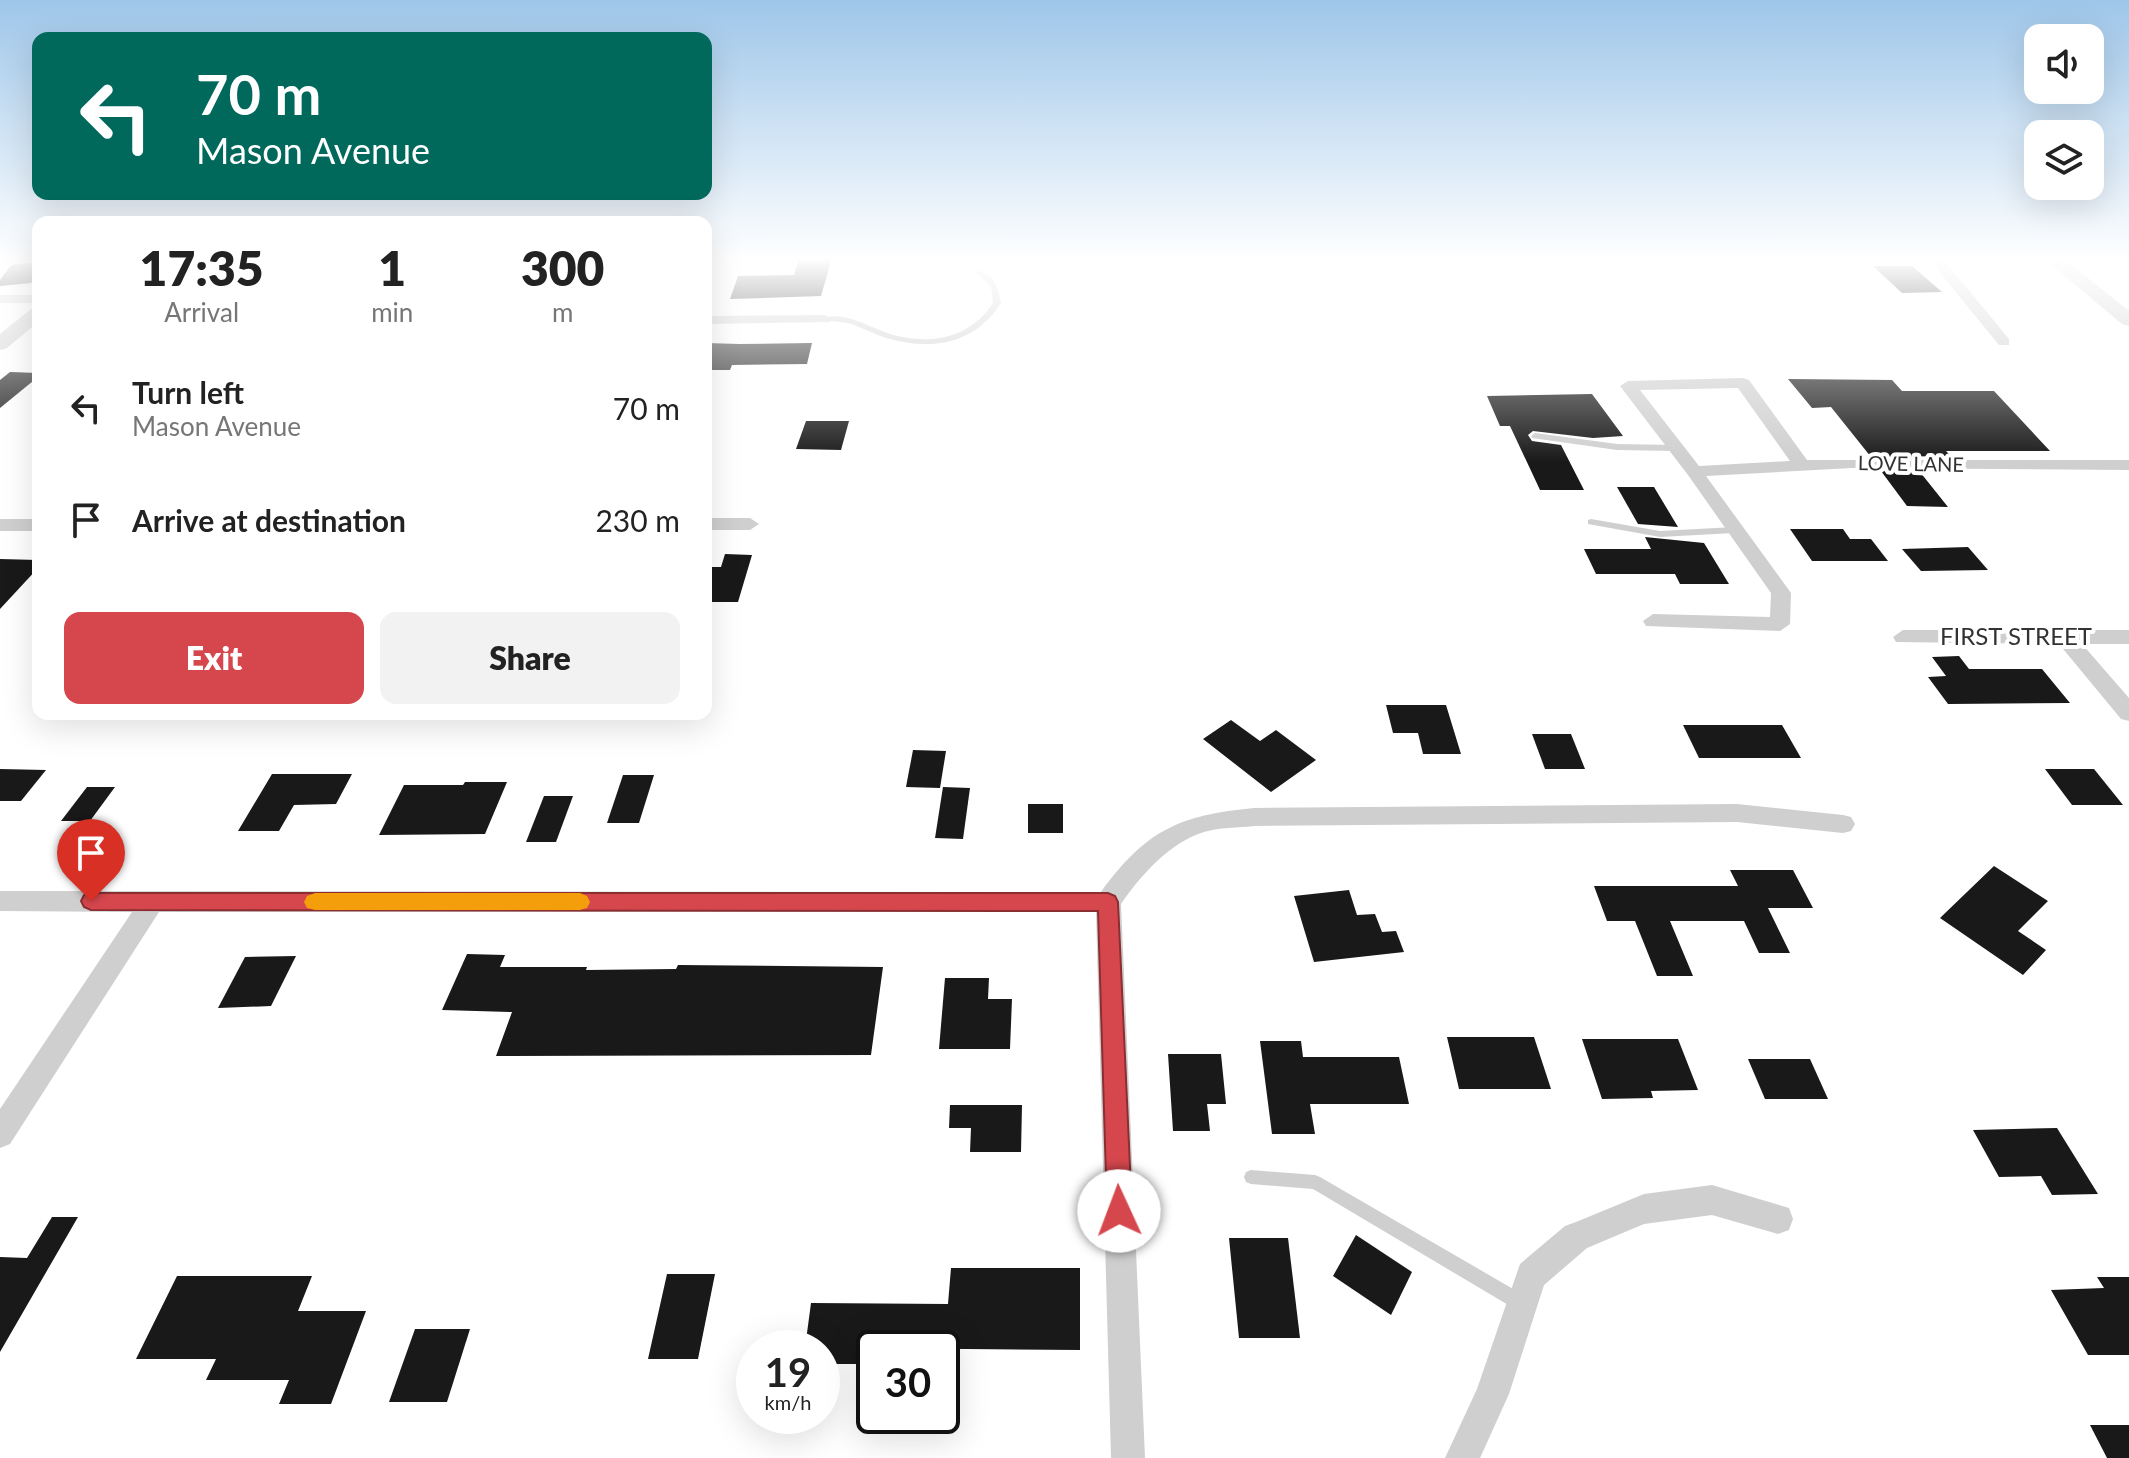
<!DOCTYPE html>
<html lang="en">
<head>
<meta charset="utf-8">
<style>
	body { margin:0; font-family:Lato,sans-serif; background:#f2f2f2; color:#222; height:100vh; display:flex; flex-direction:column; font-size:30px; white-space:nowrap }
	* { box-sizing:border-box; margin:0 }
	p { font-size:26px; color:#767676 }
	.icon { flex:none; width:44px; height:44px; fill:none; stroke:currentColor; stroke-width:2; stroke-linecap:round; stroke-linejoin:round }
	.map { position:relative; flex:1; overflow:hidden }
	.panel { position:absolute; left:32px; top:216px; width:680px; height:504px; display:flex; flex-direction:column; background:#fff; border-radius:16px; box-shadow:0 8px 32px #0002 }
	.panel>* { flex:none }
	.hud { position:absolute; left:32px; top:32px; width:680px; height:168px; border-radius:16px; box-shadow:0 8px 32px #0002; background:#00695c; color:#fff; overflow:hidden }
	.buttons { position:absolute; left:2024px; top:24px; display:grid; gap:16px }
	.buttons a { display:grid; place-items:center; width:80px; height:80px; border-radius:16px; background:#fff; box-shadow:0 8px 32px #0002; font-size:40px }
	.speed { position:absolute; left:736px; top:1330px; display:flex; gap:16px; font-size:40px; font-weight:700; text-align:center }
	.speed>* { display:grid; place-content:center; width:104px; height:104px; border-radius:50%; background:#fff; box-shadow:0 8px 32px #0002; line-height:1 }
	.speed small { font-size:20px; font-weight:400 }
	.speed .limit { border:4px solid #111; border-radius:12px; background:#fff; color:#111 }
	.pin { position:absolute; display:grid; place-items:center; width:68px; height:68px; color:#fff; margin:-82px -34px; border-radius:50% 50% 50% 0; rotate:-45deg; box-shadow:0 0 8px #0007 }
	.pin .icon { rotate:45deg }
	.me { position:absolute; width:88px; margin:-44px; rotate:358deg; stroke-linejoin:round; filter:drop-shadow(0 0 6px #0008) }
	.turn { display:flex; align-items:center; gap:28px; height:168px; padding:0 32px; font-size:36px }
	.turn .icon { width:104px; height:104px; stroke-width:2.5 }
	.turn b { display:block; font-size:56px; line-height:68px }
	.eta { display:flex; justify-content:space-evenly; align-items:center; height:136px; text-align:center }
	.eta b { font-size:48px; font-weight:800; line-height:56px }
	.primary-button { display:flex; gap:16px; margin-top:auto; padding:16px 32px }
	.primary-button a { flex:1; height:92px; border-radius:16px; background:#d6474d; color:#fff; font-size:32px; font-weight:800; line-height:92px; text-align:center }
	.primary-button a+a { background:#f2f2f2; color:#222 }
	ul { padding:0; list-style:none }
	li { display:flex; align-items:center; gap:24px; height:112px; padding:0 32px }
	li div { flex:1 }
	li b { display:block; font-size:30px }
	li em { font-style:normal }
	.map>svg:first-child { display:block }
	.building { fill:#191919 }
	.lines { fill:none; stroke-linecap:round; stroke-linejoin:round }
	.service { fill:#cfcfcf; fill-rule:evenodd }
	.minor { fill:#cfcfcf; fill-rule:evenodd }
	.tertiary { fill:#cfcfcf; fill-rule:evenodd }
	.route { fill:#d6474d; stroke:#8b2e32; stroke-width:2 }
	.slow { fill:#f59e0b }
	.labels { text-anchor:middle; stroke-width:8; stroke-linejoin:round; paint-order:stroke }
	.far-street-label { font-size:20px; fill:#323232; stroke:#fff }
	.street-label { font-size:24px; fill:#323232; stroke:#fff }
</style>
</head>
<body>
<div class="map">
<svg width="2129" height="1458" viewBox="0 0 2129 1458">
	<rect width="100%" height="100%" fill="#fff"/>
	<g class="building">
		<polygon points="799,258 832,258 821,296 730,299 738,276 794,275"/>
		<polygon points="38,262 38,273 31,283 0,286 0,280 11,265"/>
		<polygon points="1873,266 1912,266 1942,292 1902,293"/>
		<polygon points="706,343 739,344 812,343 807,364 732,365 730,370 706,370"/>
		<polygon points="10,372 38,373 38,377 0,408 0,380"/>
		<polygon points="1788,379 1892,380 1902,391 1994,391 2050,451 1946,451 1951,456 1871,457 1831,407 1812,408"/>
		<polygon points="1592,394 1623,436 1593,438 1533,431 1528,435 1532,441 1561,445 1584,490 1540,490 1510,426 1500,426 1487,396"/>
		<polygon points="806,421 849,421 841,450 796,449"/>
		<polygon points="1881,471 1920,472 1948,507 1907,506"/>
		<polygon points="1617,487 1654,487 1678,527 1638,524"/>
		<polygon points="1790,529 1843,529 1850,539 1871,539 1888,561 1812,561"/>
		<polygon points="1645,537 1704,543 1729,584 1680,584 1675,574 1596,574 1584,549 1651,549"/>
		<polygon points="1968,547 1988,570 1921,571 1902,549"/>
		<polygon points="725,554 752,555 738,602 706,602 706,567 721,567"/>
		<polygon points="0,559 38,560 38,568 0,609"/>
		<polygon points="1959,656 1969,669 2042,669 2070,703 1948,704 1928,677 1946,676 1932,657"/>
		<polygon points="1386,705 1446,705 1461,754 1423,754 1418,733 1393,733"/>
		<polygon points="1231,720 1260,741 1276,730 1316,760 1271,792 1203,739"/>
		<polygon points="1683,725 1782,725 1801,758 1699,758"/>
		<polygon points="1532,734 1571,734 1585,769 1545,769"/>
		<polygon points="913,750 946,751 940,788 906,787"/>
		<polygon points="0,769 46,770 21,801 0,801"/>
		<polygon points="2045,769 2094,769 2123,805 2072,805"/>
		<polygon points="272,774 352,774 336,804 294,805 279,831 238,831"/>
		<polygon points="623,775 654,775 639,823 607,823"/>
		<polygon points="465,782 507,782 485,834 379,835 404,785 463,785"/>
		<polygon points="87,787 115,787 90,821 61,821"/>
		<polygon points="943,787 970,788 963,839 935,838"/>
		<polygon points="544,796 573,796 556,842 526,842"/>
		<rect x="1028" y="804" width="35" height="29"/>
		<polygon points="1994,866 2048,901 2018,931 2046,950 2023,975 1940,918"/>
		<polygon points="1730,870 1793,870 1813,908 1768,908 1790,953 1759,953 1744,921 1670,921 1693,976 1657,976 1635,921 1607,921 1594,886 1738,886"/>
		<polygon points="1349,890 1357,915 1375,914 1382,932 1396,931 1404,952 1314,962 1294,896"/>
		<polygon points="467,954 505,955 500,967 587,967 586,970 676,969 678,965 883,967 871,1055 496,1056 512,1012 442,1010"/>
		<polygon points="296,956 271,1006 218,1008 245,957"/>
		<polygon points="945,978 989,978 988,999 1012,999 1010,1049 939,1049"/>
		<polygon points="1447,1037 1534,1037 1551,1089 1459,1089"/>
		<polygon points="1582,1039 1678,1039 1698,1090 1651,1091 1653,1098 1602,1099"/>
		<polygon points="1260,1041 1301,1041 1303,1057 1399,1057 1409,1104 1310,1104 1315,1134 1272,1134"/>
		<polygon points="1168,1054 1221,1054 1226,1104 1207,1104 1210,1131 1173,1131"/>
		<polygon points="1748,1059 1810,1059 1828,1099 1765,1099"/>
		<polygon points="950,1105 1022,1105 1021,1152 970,1152 971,1128 949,1128"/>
		<polygon points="2057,1128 2098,1194 2052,1195 2041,1176 1999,1177 1973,1130"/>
		<polygon points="52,1217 78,1217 0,1352 0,1257 27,1258"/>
		<polygon points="1356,1235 1412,1272 1391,1315 1333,1276"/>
		<polygon points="1229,1238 1288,1238 1300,1338 1239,1338"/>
		<polygon points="951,1268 1080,1268 1080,1350 862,1348 861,1364 822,1364 822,1348 805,1348 811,1303 948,1304"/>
		<polygon points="667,1274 715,1274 698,1359 648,1359"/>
		<polygon points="177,1276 312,1276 298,1311 366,1311 331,1404 279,1404 289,1380 206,1380 216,1359 136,1359"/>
		<polygon points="2097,1277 2129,1277 2129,1355 2088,1355 2051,1290 2104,1288"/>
		<polygon points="415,1329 470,1329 447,1402 389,1402"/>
		<polygon points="2090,1425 2129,1425 2129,1458 2107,1458"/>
	</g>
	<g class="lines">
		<g class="service">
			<path d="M 975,270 C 993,273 998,286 1001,303 C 974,345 931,351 886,338 C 874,334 863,328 851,324 C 841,321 830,322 821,319 C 842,310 867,326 887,333 C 927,346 969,340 993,303 L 991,286 L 975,272 Z"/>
			<polygon points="1535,433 1617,444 1676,445 1680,448 1676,451 1617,450 1532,438 1531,436"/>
			<polygon points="1591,519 1660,531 1734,527 1739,530 1734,533 1660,537 1588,524 1588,520"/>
			<polygon points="1251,1170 1315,1175 1320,1177 1527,1297 1529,1303 1527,1309 1521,1311 1515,1309 1313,1189 1251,1184 1246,1182 1244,1177 1246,1172"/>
		</g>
		<g class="minor">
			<polygon points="1928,258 1942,258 2009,339 2009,345 1999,345"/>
			<rect x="0" y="295" width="38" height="8"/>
			<polygon points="825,315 832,319 830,322 706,324 706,316"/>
			<path d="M 1743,378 L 1749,380 L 1807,460 L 2129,460 L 2129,470 L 1852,468 L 1706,476 L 1791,593 L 1790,624 L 1780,631 L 1646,626 L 1643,621 L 1653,614 L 1770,617 L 1771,593 L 1688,475 L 1620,386 L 1628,381 ZM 1738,388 L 1790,461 L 1699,466 L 1640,390 Z"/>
			<polygon points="706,518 750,518 759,524 750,530 706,530"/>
			<rect x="0" y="519" width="38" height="12"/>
			<polygon points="1903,630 2129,630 2129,644 2082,644 2129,698 2129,721 2121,719 2059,644 1896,642 1893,637"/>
			<path d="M 1737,804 L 1843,815 L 1851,817 L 1855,824 L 1851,831 L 1843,833 L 1737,822 L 1254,826 C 1238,828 1220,827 1204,832 C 1169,843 1141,875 1121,904 L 1145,1458 L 1111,1458 L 1096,912 L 159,912 L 10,1144 L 0,1148 L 0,1109 L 132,912 L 0,911 L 0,891 L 1101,892 C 1146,830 1180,815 1254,808 Z"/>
			<polygon points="1712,1185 1789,1208 1793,1219 1789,1230 1778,1234 1712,1215 1644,1224 1587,1248 1544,1285 1509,1394 1480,1458 1445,1458 1477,1389 1520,1264 1565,1226 1576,1222 1644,1194"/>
		</g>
		<g class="tertiary">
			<polygon points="2043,258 2063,258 2129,311 2129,326 2122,324"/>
			<polygon points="38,307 38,322 7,348 0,350 0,334 31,309"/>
		</g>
	</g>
	<linearGradient id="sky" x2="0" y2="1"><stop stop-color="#9ec6e9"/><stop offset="0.56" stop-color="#fff"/><stop offset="1" stop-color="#fff" stop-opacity="0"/></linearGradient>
	<rect width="2129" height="462" fill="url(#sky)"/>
	<polygon class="route" points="91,893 1108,893 1115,896 1118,902 1132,1211 1128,1220 1119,1224 1110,1220 1107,1211 1098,911 91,910 84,907 81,901 84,895"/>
	<polygon class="slow" points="315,893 580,893 587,896 590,902 587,908 580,910 315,910 307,908 304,902 307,896"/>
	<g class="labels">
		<g class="far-street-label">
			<text transform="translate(1911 464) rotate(1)" y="7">LOVE LANE</text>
		</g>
		<g class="street-label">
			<text x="2016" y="645">FIRST STREET</text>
		</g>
	</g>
</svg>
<div class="buttons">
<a><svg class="icon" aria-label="sound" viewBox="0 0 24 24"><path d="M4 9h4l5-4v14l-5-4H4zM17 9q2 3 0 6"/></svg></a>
<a><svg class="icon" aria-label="layers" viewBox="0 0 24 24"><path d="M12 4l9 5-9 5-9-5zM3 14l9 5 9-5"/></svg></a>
</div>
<div class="speed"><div>19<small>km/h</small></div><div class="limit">30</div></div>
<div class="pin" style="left:91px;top:901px;background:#d93025"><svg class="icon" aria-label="arrive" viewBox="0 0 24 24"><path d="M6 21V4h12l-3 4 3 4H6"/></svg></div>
<svg class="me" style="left:1119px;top:1211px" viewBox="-20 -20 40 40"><circle r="19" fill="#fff"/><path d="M0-13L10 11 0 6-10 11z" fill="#d6474d"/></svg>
<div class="hud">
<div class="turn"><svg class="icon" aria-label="left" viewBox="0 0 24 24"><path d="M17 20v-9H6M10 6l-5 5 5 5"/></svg><div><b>70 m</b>Mason Avenue</div></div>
</div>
<section class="panel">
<div class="eta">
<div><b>17:35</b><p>Arrival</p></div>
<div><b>1</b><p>min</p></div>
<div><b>300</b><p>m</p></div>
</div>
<ul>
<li><svg class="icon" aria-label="left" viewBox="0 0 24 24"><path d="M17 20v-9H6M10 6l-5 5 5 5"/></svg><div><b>Turn left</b><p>Mason Avenue</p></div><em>70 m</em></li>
<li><svg class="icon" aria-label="arrive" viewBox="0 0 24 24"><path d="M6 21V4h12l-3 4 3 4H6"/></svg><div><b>Arrive at destination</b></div><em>230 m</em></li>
</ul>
<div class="primary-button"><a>Exit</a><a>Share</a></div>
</section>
</div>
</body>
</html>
